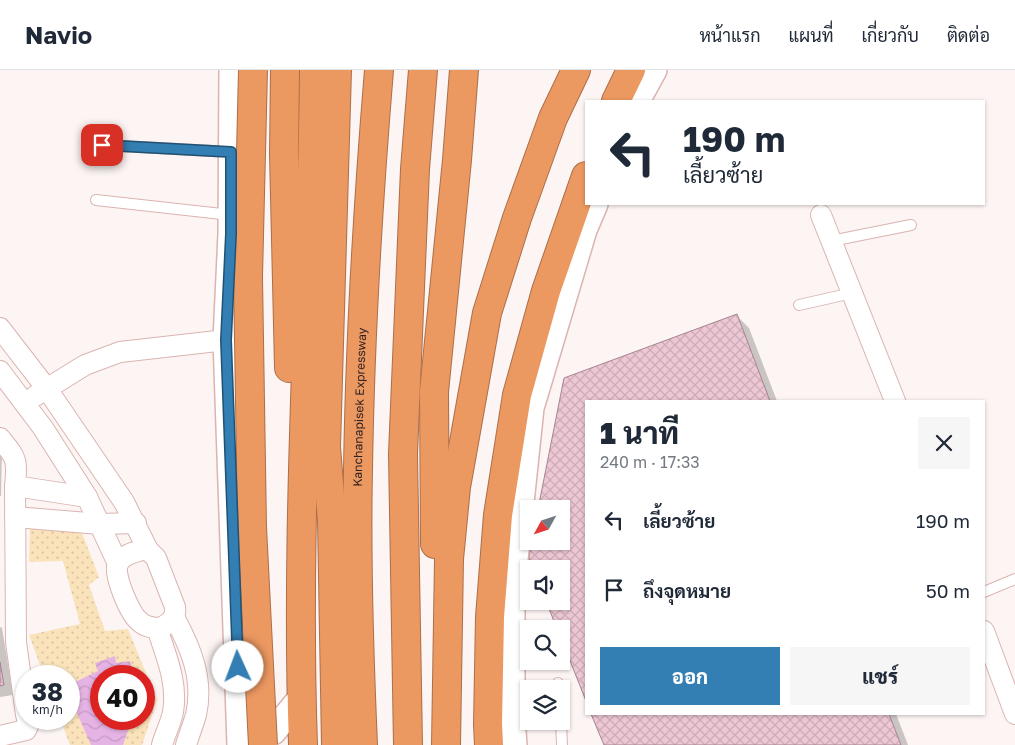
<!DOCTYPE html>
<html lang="th">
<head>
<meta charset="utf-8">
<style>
	body { margin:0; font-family:"Golos Text",Sarabun,sans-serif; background:#f6f6f7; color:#1f2937; height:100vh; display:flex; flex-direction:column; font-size:19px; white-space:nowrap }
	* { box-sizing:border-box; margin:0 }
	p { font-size:16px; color:#747a83 }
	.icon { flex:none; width:28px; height:28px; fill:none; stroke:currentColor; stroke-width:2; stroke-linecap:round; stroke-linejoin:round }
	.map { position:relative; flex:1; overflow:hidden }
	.side { position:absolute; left:585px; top:330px; width:400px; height:315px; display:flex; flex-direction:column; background:#fff; border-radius:0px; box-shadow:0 1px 4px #0004 }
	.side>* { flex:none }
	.hud { position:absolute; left:585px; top:30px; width:400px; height:105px; border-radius:0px; box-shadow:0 1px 4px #0004; background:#fff; color:#1f2937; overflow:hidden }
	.needle { width:32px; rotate:230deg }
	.tools { position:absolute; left:520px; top:430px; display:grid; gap:10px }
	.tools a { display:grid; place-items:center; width:50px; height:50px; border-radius:0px; background:#fff; box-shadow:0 1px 4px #0004; font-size:25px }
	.speed { position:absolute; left:15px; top:595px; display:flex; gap:10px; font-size:25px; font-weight:700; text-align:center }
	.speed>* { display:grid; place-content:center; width:65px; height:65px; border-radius:50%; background:#fff; box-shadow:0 1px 4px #0004; line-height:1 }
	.speed small { font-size:12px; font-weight:400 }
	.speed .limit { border:8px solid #d22; background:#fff; color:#111 }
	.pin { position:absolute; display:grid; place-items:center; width:42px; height:42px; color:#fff; margin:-21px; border-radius:10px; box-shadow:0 2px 8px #0006 }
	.me { position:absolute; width:55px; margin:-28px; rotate:358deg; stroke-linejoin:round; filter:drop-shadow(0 0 4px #0008) }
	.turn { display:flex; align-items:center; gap:18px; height:105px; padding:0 15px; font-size:22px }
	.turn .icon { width:65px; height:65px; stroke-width:2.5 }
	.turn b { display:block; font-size:35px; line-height:42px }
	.round { display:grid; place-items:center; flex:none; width:52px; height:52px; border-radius:0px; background:#f6f6f7 }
	.head { display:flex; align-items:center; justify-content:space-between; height:85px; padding:0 15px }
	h1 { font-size:30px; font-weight:800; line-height:38px }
	.action { display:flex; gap:10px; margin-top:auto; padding:10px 15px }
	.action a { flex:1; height:58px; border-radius:0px; background:#337eb2; color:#fff; font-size:20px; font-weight:800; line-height:58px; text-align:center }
	.action a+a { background:#f6f6f7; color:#1f2937 }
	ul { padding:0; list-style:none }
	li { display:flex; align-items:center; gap:15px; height:70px; padding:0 15px }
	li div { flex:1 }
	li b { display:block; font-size:19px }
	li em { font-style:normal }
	header { display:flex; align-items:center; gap:30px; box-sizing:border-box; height:70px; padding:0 25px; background:#fff; border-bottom:1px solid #e0e1e3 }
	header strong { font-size:24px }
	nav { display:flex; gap:28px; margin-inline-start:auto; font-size:18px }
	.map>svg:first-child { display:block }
	.garden { fill:url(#garden-dots); fill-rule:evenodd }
	.water { fill:url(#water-waves) }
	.shadow { fill:#0003 }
	.building { fill:url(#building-cross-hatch); stroke:#a68490 }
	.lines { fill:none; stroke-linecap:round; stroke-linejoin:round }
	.service-casing { stroke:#dab4b0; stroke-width:12 }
	.minor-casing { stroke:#dab4b0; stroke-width:22 }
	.tertiary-casing { stroke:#dab4b0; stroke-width:28 }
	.motorway-casing { stroke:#ab6f4b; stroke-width:30 }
	.service { stroke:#fff; stroke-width:10 }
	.minor { stroke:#fff; stroke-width:20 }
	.tertiary { stroke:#fff; stroke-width:25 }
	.motorway { stroke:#ec9861; stroke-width:28 }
	.motorway-bridge-casing { stroke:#ab6f4b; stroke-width:30; stroke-linecap:butt }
	.motorway-bridge { stroke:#ec9861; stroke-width:28 }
	.route-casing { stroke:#215274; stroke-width:12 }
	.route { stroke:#337eb2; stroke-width:9 }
	.labels { text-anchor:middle; stroke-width:5; stroke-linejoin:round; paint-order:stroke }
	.street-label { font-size:12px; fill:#312221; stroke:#fdf5f4 }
</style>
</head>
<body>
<header>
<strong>Navio</strong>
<nav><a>หน้าแรก</a><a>แผนที่</a><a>เกี่ยวกับ</a><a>ติดต่อ</a></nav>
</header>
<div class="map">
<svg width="1015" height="675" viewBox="0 0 1015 675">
	<defs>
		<pattern id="garden-dots" width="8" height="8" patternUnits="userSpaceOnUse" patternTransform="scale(1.25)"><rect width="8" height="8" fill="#fae3bb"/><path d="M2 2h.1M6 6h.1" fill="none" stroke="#d7c2a0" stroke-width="1.8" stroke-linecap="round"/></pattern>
		<pattern id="water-waves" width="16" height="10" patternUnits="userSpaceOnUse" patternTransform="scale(1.25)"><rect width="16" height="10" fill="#e5b3e4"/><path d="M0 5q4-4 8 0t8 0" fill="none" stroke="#c59ac3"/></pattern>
		<pattern id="building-cross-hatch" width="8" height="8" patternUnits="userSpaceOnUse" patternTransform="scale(1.25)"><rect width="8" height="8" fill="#edc8d4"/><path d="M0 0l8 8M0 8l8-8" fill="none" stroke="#ccacb6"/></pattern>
	</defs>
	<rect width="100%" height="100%" fill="#fdf5f4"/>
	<path class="garden" d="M 30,455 L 82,463 L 99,507 L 89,515 L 105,561 L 128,559 L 157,630 L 142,675 L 70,675 L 60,649 L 69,649 L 69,606 L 44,606 L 29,565 L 80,554 L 63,491 L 29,492 ZM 101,606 L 144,606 L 144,649 L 101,649 Z"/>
	<polygon class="water" points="115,586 116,593 130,591 133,606 101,606 101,649 132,649 123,675 91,675 69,625 69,615 98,601 95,593"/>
	<g class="shadow">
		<polygon points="736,245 749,258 777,331 586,331 586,628 561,565 565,309"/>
		<polygon points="0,375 2,376 1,426 0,426"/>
		<polygon points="0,557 2,558 13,625 0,627"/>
		<polygon points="593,644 896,644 908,675 605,675"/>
	</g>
	<g class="building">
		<polygon points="737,244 770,331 586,331 586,631 561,568 561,559 557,559 546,531 561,531 561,499 533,499 529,487 532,471 561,471 561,439 538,439 564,308"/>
		<polygon points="0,592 4,615 0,616"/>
		<polygon points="591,644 889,644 901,675 604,675"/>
	</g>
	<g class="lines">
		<g class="service-casing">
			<g id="service">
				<polyline points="102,75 231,82"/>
				<polyline points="96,130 231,145"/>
				<polyline points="831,171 911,155"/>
				<polyline points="799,235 852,223"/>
				<polyline points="984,522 1015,509"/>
				<polyline points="558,613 558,619"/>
				<polyline points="561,651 562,675"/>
			</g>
		</g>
		<g class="minor-casing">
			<g id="minor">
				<polyline points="821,145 895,331"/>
				<polyline points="0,258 47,319 124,432 148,480"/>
				<polyline points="0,301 43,358 87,427 118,494"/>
				<polyline points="35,326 85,295 120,282 226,270"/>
				<path d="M 0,368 C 16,388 18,389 15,416 L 16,572 L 26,645"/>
				<polyline points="15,416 87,427"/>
				<polyline points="15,447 100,454 136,453"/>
				<path d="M 142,480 L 148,480 L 156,488 L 175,537 C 177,548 169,553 161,558 C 152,558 145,557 139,551 C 130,544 112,503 118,493 C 123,485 134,482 142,480 Z"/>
				<path d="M 174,547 C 191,578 204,609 196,645 C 193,655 189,665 186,675"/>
				<path d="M 157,558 C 166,586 178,612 173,642 C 171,653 165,664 162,675"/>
				<polyline points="984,561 1015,644"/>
				<polyline points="0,666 26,660 28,656 27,649"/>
			</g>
		</g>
		<g class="tertiary-casing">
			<g id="tertiary">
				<polyline points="232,0 231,164 226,270 240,675"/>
				<polyline points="637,31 654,0"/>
				<polyline points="245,674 273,662 301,628"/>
				<polyline points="514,675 512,646 512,518 531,338 584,160 595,134"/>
			</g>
		</g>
		<g class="motorway-casing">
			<g id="motorway">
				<polyline points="285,0 284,84 289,298"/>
				<polyline points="616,31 631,0"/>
				<polyline points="435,474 434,322 457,90 464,0"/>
				<path d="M 303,675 C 295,450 312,225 314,0"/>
				<polyline points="336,675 332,451 326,377 337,0"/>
				<path id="s1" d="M 363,675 C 359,583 356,491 358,400 C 360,266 368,133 379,0"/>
				<polyline points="408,675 403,384 415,99 423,0"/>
				<polyline points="446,675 449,489 456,417 487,243 517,148 553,48 576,0"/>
				<polyline points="489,675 488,654 490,547 498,445 517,325 546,221 586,106"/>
			</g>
		</g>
		<use href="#service" class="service"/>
		<use href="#minor" class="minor"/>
		<use href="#tertiary" class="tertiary"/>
		<use href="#motorway" class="motorway"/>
		<g class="motorway-bridge-casing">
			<polyline id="motorway-bridge" points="253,0 248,207 252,457 263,675"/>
		</g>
		<use href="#motorway-bridge" class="motorway-bridge"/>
	</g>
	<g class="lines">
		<g class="route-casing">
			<polyline id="route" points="102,75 231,82 231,164 226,270 238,597"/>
		</g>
		<use href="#route" class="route"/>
	</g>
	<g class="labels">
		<g class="street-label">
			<text dy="4" stroke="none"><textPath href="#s1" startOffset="338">Kanchanapisek Expressway</textPath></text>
		</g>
	</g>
</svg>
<div class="tools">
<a><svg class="needle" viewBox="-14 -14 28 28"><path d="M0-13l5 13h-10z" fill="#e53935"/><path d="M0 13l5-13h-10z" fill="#747a83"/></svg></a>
<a><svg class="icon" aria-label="sound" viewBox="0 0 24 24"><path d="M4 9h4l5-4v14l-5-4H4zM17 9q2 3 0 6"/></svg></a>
<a><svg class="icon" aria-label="search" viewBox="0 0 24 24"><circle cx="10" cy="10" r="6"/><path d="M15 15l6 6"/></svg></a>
<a><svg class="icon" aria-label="layers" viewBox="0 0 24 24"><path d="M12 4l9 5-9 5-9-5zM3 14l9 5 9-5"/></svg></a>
</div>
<div class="speed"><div>38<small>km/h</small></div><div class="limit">40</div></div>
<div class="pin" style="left:102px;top:75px;background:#d93025"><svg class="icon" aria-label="arrive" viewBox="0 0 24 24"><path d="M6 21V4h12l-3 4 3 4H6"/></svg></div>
<svg class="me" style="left:238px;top:597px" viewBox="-20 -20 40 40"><circle r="19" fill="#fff"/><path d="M0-13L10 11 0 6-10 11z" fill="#337eb2"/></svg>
<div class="hud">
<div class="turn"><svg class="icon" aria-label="left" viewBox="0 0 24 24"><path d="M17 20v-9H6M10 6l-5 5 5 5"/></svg><div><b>190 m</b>เลี้ยวซ้าย</div></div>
</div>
<section class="side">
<div class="head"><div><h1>1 นาที</h1><p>240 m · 17:33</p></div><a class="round"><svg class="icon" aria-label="close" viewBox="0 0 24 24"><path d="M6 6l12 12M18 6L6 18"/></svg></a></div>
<ul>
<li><svg class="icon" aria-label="left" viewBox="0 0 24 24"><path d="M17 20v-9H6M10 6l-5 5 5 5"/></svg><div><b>เลี้ยวซ้าย</b></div><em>190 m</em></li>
<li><svg class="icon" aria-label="arrive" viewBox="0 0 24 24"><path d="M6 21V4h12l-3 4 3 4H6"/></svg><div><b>ถึงจุดหมาย</b></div><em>50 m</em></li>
</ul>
<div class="action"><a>ออก</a><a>แชร์</a></div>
</section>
</div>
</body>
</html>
